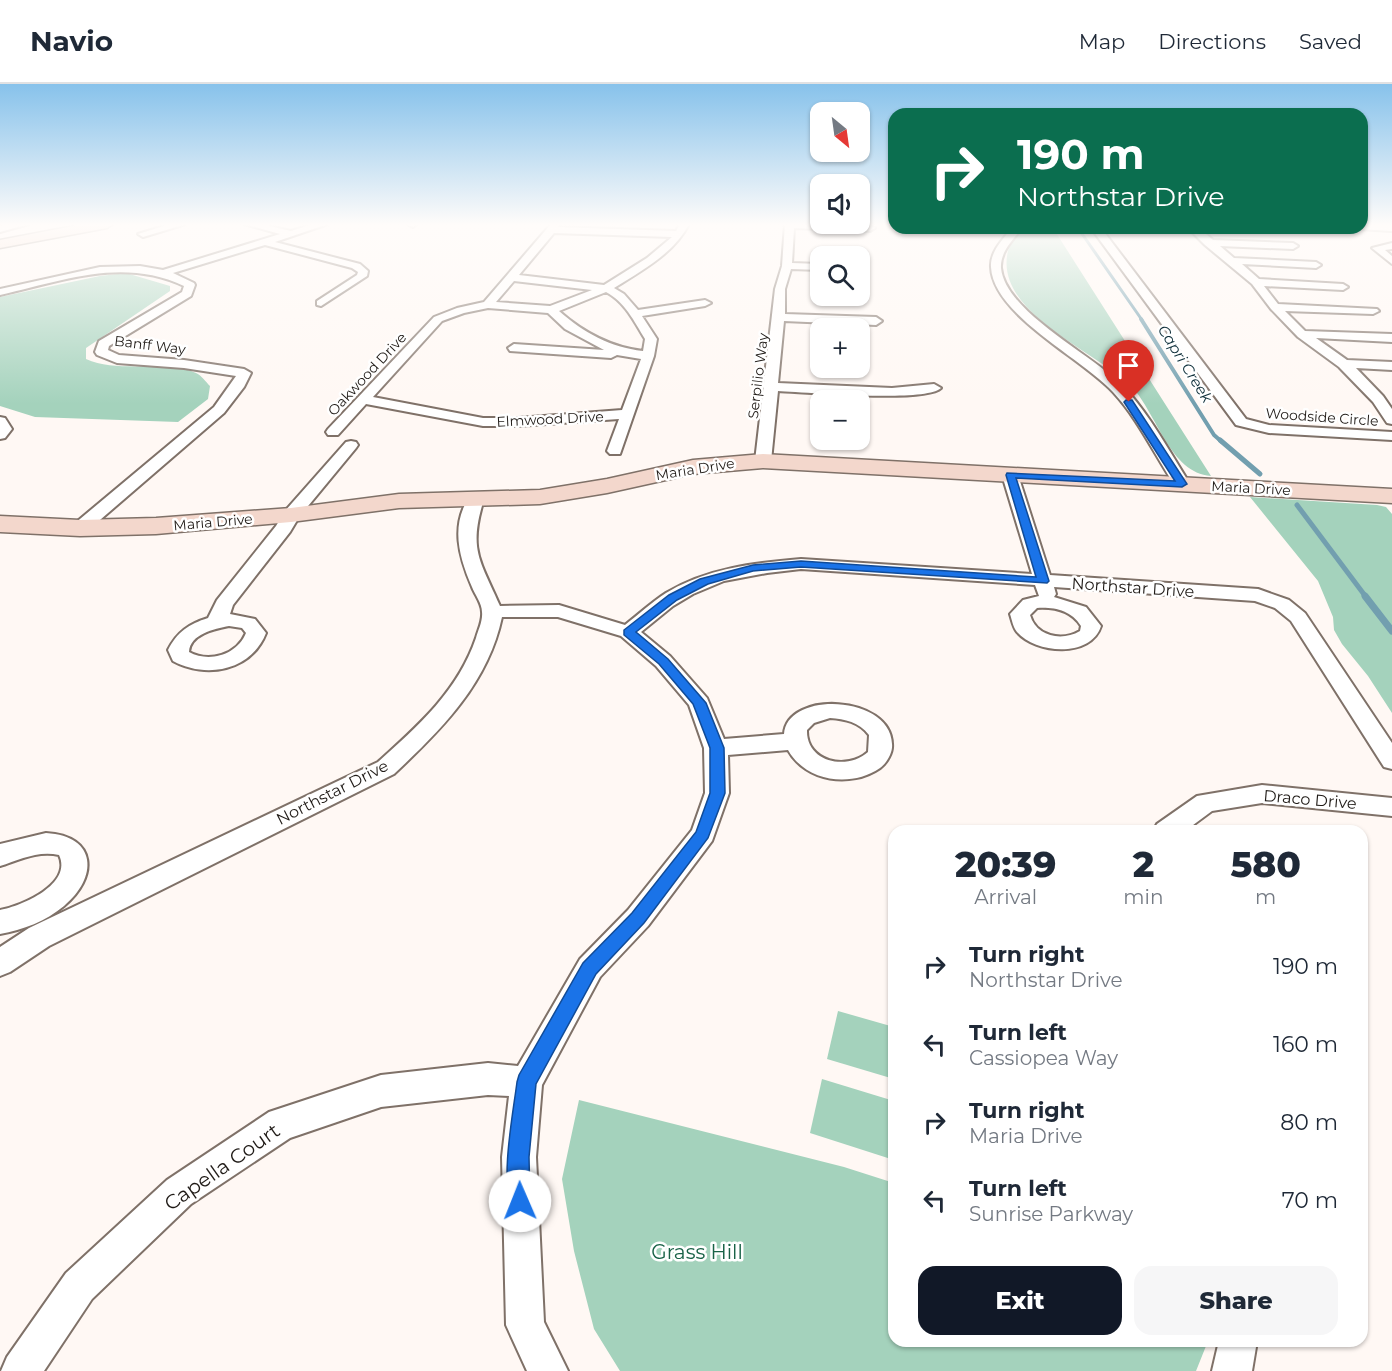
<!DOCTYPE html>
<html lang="en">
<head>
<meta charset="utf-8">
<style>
	body { margin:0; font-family:Montserrat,sans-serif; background:#f6f6f7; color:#1f2937; height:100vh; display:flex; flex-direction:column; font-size:22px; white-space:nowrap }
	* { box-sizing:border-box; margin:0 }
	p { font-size:20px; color:#747a83 }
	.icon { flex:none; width:33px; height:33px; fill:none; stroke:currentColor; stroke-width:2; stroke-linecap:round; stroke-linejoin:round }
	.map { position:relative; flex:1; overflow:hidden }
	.panel { position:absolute; left:888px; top:741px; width:480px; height:522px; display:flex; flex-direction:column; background:#fff; border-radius:18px; box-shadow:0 2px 4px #0004 }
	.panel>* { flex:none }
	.hud { position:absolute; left:888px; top:24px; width:480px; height:126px; border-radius:18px; box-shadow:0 2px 4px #0004; background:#0b6e4f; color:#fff; overflow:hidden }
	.needle { width:39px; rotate:151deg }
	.controls { position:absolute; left:810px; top:18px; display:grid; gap:12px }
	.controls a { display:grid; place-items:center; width:60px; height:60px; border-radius:12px; background:#fff; box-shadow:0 2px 4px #0004; font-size:30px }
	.pin { position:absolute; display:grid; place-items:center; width:51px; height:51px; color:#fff; margin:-62px -26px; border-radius:50% 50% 50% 0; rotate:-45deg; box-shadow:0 0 6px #0007 }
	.pin .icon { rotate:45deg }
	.me { position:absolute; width:66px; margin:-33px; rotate:359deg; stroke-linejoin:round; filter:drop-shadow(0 0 4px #0008) }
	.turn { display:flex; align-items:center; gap:21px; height:126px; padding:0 30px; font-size:27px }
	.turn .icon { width:78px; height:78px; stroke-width:2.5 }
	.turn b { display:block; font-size:42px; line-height:51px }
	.eta { display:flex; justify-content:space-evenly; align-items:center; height:102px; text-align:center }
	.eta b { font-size:36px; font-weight:800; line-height:42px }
	.action { display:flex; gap:12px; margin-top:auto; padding:12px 30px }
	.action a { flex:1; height:69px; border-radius:18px; background:#111827; color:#fff; font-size:24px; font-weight:800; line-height:69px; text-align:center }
	.action a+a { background:#f6f6f7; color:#1f2937 }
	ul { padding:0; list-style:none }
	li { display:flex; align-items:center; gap:18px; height:78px; padding:0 30px }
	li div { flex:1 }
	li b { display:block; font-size:22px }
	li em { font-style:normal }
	header { display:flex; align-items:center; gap:36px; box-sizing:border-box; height:84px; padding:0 30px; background:#fff; border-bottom:2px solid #e0e1e3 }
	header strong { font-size:28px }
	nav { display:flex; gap:33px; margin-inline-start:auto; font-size:21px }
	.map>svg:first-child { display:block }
	.green { fill:#a4d2bc }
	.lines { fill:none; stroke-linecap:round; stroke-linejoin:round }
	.stream-far3 { stroke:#729faf; stroke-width:3 }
	.stream-far2 { stroke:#729faf; stroke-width:4 }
	.stream-far1 { stroke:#729faf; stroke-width:5 }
	.stream { stroke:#729faf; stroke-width:7 }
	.street-casing { stroke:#7f7168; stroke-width:4 }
	.secondary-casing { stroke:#7f7168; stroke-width:3 }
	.street { fill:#fff; fill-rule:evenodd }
	.secondary { fill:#f3d7cc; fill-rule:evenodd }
	.route { fill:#1a73e8; stroke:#114b97; stroke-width:1.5 }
	.labels { text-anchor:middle; stroke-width:5; stroke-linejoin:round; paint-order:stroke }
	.far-street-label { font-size:14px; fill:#1f1a16; stroke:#fff }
	.far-water-label { font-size:15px; font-style:italic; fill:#10303b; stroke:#fff }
	.street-label { font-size:16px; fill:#1f1a16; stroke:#fff }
	.near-street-label { font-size:20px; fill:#1f1a16; stroke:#fff }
	.near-park-label { font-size:20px; fill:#196247; stroke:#fff }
</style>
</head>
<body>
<header>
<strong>Navio</strong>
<nav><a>Map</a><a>Directions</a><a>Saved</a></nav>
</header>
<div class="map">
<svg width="1392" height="1287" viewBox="0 0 1392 1287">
	<rect width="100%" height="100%" fill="#fff8f4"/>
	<g class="green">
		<path d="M 1023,144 L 1053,144 L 1211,392 C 1170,389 1157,330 1132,303 C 1097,267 993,229 1008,167 C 1010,159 1019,150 1023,144 Z"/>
		<path d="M 126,189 L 170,202 L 170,207 L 86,264 L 86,275 C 119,290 165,275 196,289 C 201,291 206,298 210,302 L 208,315 L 178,338 L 35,333 L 0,322 L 0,213 L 100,192 Z"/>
		<polygon points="1250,413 1377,421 1386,423 1392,430 1392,629 1368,592 1342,560 1334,546 1333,533 1318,497"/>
		<polygon points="838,927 894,943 894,995 827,975"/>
		<polygon points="822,995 894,1017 894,1076 810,1049"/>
		<polygon points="579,1016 844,1083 894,1099 894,1257 1208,1257 1196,1287 620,1287 594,1245 574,1167 562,1095"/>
	</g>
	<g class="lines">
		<polyline class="stream-far3" points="1078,144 1142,236"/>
		<polyline class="stream-far2" points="1141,235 1214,351 1222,358"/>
		<g class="stream-far1">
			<polyline points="1220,356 1260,390"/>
			<polyline points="1297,421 1366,513"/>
		</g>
		<polyline class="stream" points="1365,512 1392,547"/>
		<g class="street-casing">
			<g id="street">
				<polygon points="10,140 29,140 0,148 0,142"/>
				<polygon points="170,140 186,140 143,153 138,150"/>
				<path d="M 244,140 L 261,140 L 291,147 L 313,140 L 328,140 L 275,158 L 360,180 L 368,187 L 367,192 L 321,222 L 317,221 L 317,217 L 357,191 L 358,188 L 352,184 L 265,161 L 173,189 L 194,199 L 195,201 L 191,212 L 109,262 L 108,266 L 119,271 L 184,276 L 244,285 L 251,289 L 244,303 L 224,329 L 86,448 L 74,448 L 71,444 L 74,440 L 214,323 L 236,292 L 184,284 L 117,279 L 97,271 L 95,268 L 99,257 L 182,208 L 184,202 C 122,173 63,197 0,211 L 0,205 L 100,183 L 140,182 L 163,186 L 280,150 Z"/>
				<polygon points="407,140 417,140 413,143"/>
				<path d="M 551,140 L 560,140 L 558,143 L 676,147 L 680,140 L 689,140 C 674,169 643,186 614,204 L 624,210 L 638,226 L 705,216 L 711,219 L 705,222 L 642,232 L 657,255 L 654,272 L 620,370 L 610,370 L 607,367 L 619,335 L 518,342 L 483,342 L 366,320 L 338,351 L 328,351 L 326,348 L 328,345 L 434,233 L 457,224 L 484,218 ZM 554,149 L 672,153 L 647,174 L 604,201 L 519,191 ZM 514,197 L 592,206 L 550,222 L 496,218 ZM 606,208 C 625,218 634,237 645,255 L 643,267 C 610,263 584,249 559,227 ZM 488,224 L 548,229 L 565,245 L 604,266 L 514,260 L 508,264 L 510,267 L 611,274 L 617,271 L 641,275 L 622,326 L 518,334 L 483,334 L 373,313 L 442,237 L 464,229 Z"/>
				<path d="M 785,140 L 870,141 L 875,144 L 870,147 L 794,144 L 792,179 L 820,180 L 820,186 L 791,185 L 785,205 L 785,230 L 876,233 L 882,237 L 876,241 L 784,237 L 778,299 L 892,304 L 934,300 L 941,304 C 926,319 804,308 778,307 L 771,377 L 763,382 L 755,377 L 775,205 L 782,182 Z"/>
				<polygon points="1362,140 1392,141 1392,147 1359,145 1362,144"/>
				<path d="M 1012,144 L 1022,144 C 1013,156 1000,168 1001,184 C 1005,228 1093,271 1123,302 C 1150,331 1169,367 1190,400 L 1188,403 L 1176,403 C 1155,372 1139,336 1113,308 C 1083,275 993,231 991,183 C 990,168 1003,155 1012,144 Z"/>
				<polygon points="1091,144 1101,144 1246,335 1269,341 1392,348 1392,356 1269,349 1236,341"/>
				<polygon points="1188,144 1199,144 1213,156 1293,159 1298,162 1293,165 1220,162 1234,174 1316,178 1321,181 1316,184 1242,180 1259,195 1343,200 1348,203 1343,206 1264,202 1278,220 1377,225 1379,227 1373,230 1285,227 1305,247 1392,250 1392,258 1316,254 1347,276 1392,278 1392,286 1356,284 1383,312 1392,325 1392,340 1387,339 1373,318 1339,283 1298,253 1271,225 1252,200 1205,161"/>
				<polygon points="1392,159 1392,165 1385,166 1392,172 1392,180 1372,164"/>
				<polygon points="0,333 5,334 12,345 5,354 0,355"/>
				<path d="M 351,357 L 356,358 L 358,361 L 356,364 L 299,433 L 290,448 L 233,521 L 230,530 L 255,535 L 266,549 C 251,587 206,595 173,577 L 168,566 C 177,548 189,540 208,534 L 217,516 L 276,442 L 285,427 L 346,358 ZM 229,542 L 242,544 L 246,549 C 237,571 209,579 189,568 C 190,550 214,545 229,542 Z"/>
				<path d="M 1010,386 L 1018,391 L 1050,491 L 1258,505 L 1289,516 L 1305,529 L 1392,659 L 1392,685 L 1384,683 L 1291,537 L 1275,524 L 1255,517 L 1054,503 L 1056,510 L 1054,513 L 1086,523 L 1101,542 C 1091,574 1036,570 1017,548 C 1013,543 1012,536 1010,530 L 1023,516 L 1039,512 L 1035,501 L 801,485 L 767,489 L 724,497 L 693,510 L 673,522 L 641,548 L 670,572 L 707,614 L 724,655 L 784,650 C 787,606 891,611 892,660 C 893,668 887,679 880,684 C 851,704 806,698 788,666 L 728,671 L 729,709 L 712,757 L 648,842 L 600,893 L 542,1001 L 536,1073 L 544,1238 L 568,1287 L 527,1287 L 506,1241 L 502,1073 L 509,1012 L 488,1011 L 381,1023 L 290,1054 L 191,1120 L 92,1215 L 44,1287 L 1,1287 L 7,1273 L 66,1189 L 167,1096 L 269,1028 L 381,991 L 488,979 L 518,982 L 580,875 L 628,826 L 692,746 L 705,709 L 704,664 L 689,621 L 656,582 L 621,552 L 558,533 L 502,533 C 488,599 442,645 394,690 L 49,862 L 10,888 L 0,892 L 0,863 L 29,844 L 378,678 C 418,642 458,607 476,554 C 478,546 483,537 482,528 C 482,519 475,511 472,503 C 459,473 450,441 470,412 L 476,410 L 484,415 C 468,466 480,476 500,522 L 559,521 L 625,541 C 639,530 652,518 666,509 C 707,484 755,479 801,475 L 1032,490 L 1002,391 ZM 1037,524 C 1054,523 1071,526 1081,542 L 1080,547 C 1061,558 1036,552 1030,531 ZM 830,634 C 845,635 859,638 869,651 L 868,668 C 847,687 806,678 807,646 L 814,639 Z"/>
				<polygon points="1262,701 1392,714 1392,732 1262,719 1212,727 1185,747 1153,747 1157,740 1197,712"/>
				<path d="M 46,749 C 98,752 98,794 64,822 C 46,837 23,846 0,850 L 0,826 C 22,822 73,800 59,771 C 38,766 19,776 0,782 L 0,760 Z"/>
				<polygon points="1219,1257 1257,1257 1252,1287 1212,1287"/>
			</g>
		</g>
		<g class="secondary-casing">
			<g id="secondary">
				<polygon points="84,140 113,140 107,144 0,164 0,156"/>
				<polygon points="763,370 1392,405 1392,419 763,384 693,390 607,409 540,420 399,424 291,438 156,450 80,452 0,448 0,432 80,436 156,434 291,424 399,410 540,406 607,395 693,376"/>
			</g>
		</g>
		<use href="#street" class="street"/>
		<use href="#secondary" class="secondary"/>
	</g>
	<linearGradient id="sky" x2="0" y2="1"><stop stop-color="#87c2eb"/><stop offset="0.44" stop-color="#fffcfa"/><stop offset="1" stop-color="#fffcfa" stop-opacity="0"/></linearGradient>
	<rect width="1392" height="320" fill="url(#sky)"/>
	<path class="route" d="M 1126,316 L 1132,316 L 1187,400 L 1182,403 L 1016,394 L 1049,497 L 1047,499 L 801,483 L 753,487 L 708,500 L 677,516 L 636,548 L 668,575 L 706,619 L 724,664 L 725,709 L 708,754 L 644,839 L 596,890 L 536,1000 L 529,1073 L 530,1117 L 527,1125 L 520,1128 L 512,1125 C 500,1096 513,1030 517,998 L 519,991 L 583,879 L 632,829 L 696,748 L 710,709 L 710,664 L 693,620 L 659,580 L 624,551 L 624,546 L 669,511 L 700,495 L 753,481 L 801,477 L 1036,493 L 1006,391 L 1007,389 L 1175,397 L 1124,318 Z"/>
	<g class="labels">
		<g class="far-street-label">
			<text transform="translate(150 261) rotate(7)" y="5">Banff Way</text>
			<text transform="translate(367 290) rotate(-47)" y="5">Oakwood Drive</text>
			<text transform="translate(758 292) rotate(-83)" y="5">Serpilio Way</text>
			<text transform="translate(1322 333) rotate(4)" y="5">Woodside Circle</text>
			<text transform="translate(550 335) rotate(-3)" y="5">Elmwood Drive</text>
			<text transform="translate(695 385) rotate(-9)" y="5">Maria Drive</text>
			<text transform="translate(1251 404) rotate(3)" y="5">Maria Drive</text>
			<text transform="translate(213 438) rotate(-5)" y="5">Maria Drive</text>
		</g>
		<g class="far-water-label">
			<text transform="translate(1185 280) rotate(58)" y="5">Capri Creek</text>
		</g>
		<g class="street-label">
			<text transform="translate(1133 503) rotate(4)" y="6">Northstar Drive</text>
			<text transform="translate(332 708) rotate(-27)" y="6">Northstar Drive</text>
			<text transform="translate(1310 715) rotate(5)" y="6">Draco Drive</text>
		</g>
		<g class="near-street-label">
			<text transform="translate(222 1083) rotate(-35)" y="7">Capella Court</text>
		</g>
		<g class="near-park-label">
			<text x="697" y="1175">Grass Hill</text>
		</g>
	</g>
</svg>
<div class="controls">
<a><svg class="needle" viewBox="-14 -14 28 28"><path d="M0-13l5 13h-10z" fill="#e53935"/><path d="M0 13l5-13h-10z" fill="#747a83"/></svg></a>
<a><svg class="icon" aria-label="sound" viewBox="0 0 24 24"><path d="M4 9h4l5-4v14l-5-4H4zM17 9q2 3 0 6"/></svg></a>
<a><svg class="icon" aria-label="search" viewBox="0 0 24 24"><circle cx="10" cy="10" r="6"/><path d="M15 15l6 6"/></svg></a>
<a>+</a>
<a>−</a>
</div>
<div class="pin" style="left:1129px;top:318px;background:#d93025"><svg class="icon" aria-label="arrive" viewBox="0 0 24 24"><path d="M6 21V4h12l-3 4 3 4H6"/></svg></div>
<svg class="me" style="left:520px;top:1117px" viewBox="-20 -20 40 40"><circle r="19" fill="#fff"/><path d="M0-13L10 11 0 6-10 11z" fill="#1a73e8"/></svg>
<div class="hud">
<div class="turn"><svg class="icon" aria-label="right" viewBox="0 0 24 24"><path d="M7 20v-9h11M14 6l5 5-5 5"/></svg><div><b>190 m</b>Northstar Drive</div></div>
</div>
<section class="panel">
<div class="eta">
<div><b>20:39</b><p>Arrival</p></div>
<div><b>2</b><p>min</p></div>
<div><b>580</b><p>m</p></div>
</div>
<ul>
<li><svg class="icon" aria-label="right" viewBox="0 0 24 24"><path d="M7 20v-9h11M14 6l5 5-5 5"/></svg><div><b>Turn right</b><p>Northstar Drive</p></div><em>190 m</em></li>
<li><svg class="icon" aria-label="left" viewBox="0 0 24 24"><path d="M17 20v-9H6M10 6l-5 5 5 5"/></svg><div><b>Turn left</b><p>Cassiopea Way</p></div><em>160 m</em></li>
<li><svg class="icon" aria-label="right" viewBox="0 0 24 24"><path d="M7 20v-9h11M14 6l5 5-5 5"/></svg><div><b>Turn right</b><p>Maria Drive</p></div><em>80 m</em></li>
<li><svg class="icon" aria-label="left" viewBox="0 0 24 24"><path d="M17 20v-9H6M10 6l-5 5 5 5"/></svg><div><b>Turn left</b><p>Sunrise Parkway</p></div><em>70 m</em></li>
</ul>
<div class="action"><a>Exit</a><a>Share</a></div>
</section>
</div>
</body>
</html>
